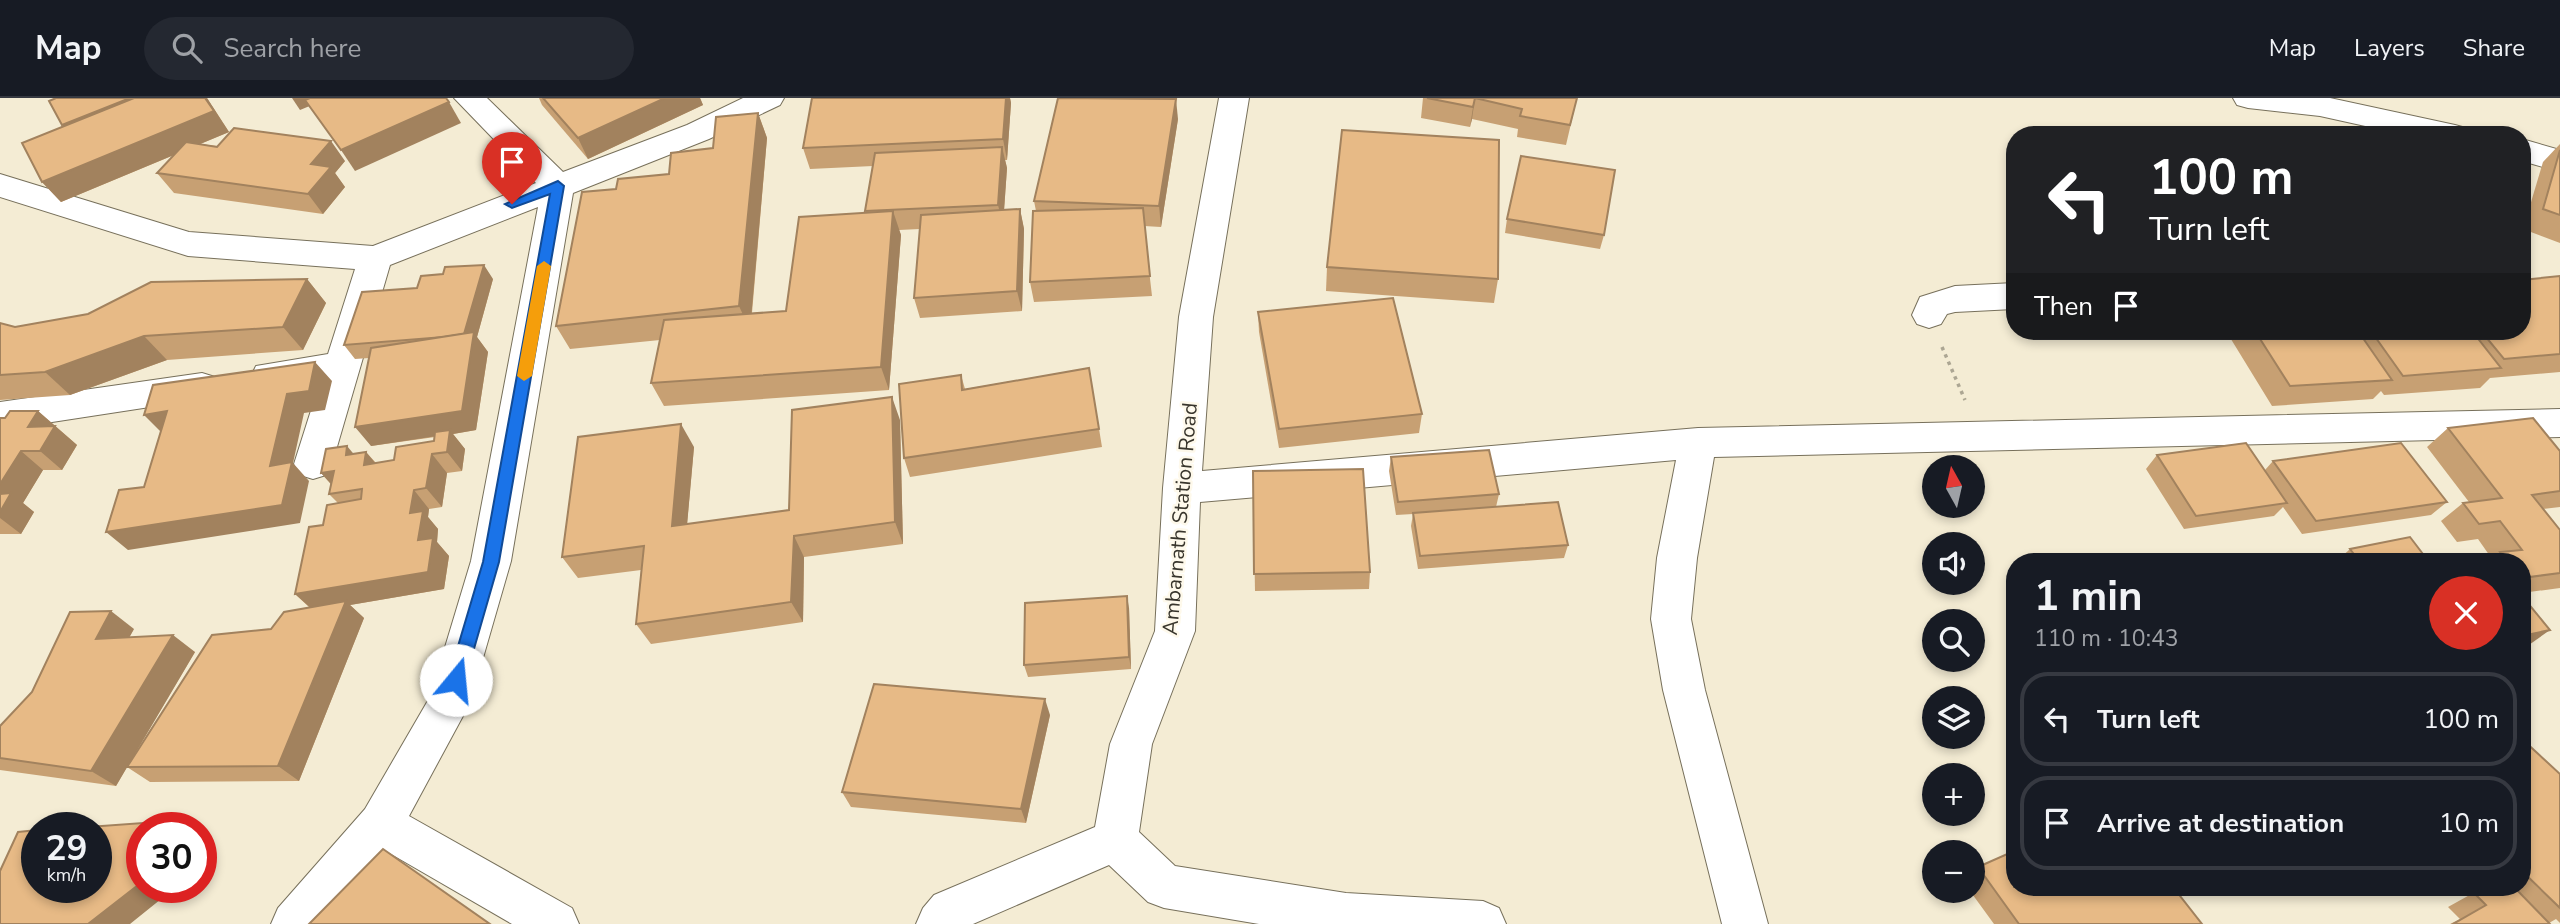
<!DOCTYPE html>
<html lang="en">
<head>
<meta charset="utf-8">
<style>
	body { margin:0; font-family:"Nunito Sans",sans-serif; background:#242831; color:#f1f3f6; height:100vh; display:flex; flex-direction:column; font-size:26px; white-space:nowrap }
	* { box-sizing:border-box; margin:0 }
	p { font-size:23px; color:#9ea1a6 }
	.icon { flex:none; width:38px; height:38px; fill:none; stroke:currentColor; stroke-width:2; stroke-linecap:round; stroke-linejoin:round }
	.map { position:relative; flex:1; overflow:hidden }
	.details { position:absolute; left:2006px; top:455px; width:525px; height:343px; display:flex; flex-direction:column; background:#171b24; border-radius:28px; box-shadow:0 4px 10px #0003 }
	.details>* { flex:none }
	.guide { position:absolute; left:2006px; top:28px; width:525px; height:214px; border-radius:28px; box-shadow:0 4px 10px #0003; background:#202124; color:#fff; overflow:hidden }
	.needle { width:46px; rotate:352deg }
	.buttons { position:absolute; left:1922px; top:357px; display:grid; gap:14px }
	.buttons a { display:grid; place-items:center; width:63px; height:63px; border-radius:50%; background:#171b24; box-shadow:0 4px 10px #0003; font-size:35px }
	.speed { position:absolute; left:21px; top:714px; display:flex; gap:14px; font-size:35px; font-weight:700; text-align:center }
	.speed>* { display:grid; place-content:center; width:91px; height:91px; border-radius:50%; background:#171b24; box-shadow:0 4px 10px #0003; line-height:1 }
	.speed small { font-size:18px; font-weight:400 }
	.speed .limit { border:10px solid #d22; background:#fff; color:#111 }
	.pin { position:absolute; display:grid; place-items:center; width:60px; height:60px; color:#fff; margin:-72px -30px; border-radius:50% 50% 50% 0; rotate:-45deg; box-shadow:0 0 7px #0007 }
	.pin .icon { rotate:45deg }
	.me { position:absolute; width:77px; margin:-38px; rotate:17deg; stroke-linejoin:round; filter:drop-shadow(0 0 5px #0008) }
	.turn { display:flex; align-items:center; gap:24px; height:147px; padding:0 28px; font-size:32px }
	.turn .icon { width:91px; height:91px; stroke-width:2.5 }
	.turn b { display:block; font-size:49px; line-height:60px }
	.then { display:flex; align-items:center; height:66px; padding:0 28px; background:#0003; gap:14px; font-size:26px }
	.round { display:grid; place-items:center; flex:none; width:74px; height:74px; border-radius:37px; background:#242831 }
	.overview { display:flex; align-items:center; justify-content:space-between; height:119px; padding:0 28px }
	h1 { font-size:42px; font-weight:700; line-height:52px }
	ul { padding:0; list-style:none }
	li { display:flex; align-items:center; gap:21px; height:94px; margin:0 14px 10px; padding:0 14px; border:4px solid #363941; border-radius:28px }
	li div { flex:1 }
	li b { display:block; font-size:26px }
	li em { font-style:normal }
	header { display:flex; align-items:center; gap:42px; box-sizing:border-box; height:98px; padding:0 35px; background:#171b24; border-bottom:2px solid #363941 }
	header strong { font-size:33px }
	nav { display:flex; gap:38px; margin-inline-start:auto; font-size:24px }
	.search { width:490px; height:63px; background:#242831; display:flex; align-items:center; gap:18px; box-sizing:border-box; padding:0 24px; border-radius:38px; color:#9ea1a6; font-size:26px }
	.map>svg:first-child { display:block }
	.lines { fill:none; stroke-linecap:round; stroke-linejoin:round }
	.minor-casing { stroke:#77705b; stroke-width:2 }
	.path { stroke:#aca693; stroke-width:3.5; stroke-dasharray:3.5 4.5; stroke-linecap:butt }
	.minor { fill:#fff; fill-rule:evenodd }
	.wall { fill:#c7a073 }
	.shaded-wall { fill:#a2825e }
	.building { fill:#e7ba86; stroke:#a2825e; stroke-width:2 }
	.route { fill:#1a73e8; stroke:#114b97; stroke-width:2 }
	.slow { fill:#f59e0b }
	.labels { text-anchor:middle; stroke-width:5; stroke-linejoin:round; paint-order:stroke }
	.street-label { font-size:21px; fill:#38352c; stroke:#fef9eb }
</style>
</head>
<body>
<header>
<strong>Map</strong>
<div class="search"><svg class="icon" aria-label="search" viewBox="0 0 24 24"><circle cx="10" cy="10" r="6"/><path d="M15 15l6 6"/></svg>Search here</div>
<nav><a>Map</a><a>Layers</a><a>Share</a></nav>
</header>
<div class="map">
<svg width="2560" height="826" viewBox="0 0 2560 826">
	<rect width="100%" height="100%" fill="#f4ecd4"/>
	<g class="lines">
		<g class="minor-casing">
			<g id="minor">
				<polygon points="454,0 487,0 563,74 687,27 743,0 784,0 780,7 709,41 573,95 511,463 470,605 409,718 572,810 579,826 512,826 386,753 324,826 271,826 278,810 365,711 430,599 471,463 538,109 390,167 332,366 326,377 313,381 300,377 294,366 320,284 269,292 256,288 251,278 256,268 328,256 355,171 188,158 0,99 0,76 189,134 373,148 536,85"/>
				<polygon points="1219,0 1249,0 1213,219 1202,373 1698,330 2560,311 2560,339 1714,359 1697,460 1691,521 1705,592 1768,826 1722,826 1663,592 1651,521 1657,460 1676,362 1200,404 1195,533 1152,646 1139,734 1175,768 1346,795 1483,803 1499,810 1506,826 1259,826 1164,810 1148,804 1109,767 973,826 916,826 923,810 934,797 1095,729 1110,646 1155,533 1163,390 1179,219"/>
				<polygon points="2233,0 2330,0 2455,27 2466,30 2471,37 2406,37 2320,18 2248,10 2237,7"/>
				<polygon points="2522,41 2560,52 2560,74 2522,63"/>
				<polygon points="2014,185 2014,211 1955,214 1947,216 1941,226 1929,230 1917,226 1912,217 1920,199 1955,188"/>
				<polygon points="202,275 215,279 220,289 215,299 0,332 0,304"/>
			</g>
		</g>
		<polyline class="path" points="1942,249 1965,302"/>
		<use href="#minor" class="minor"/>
	</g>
	<g class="wall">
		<polygon points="56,0 207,0 229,34 200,46 345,63 335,75 345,89 323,116 174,95 157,75 174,57 61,104 42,84 63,28"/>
		<polygon points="539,0 700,0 703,7 588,61 542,7"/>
		<polygon points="812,0 1010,0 1011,5 1007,62 1005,62 1007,70 1004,112 1020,111 1024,131 1022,213 920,220 914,200 920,131 899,132 901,137 889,292 664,308 651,285 660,242 570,251 556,228 616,91 669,76 713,50 758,15 767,40 752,215 786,213 866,114 873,68 810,71 803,50"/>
		<polygon points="1423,0 1577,0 1566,47 1517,39 1518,31 1472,21 1470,29 1421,20"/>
		<polygon points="1178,21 1161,129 1144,128 1152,198 1034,204 1030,184 1036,113 1034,103"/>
		<polygon points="2560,46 2560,145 2523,131 2543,64"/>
		<polygon points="1507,121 1604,137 1600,151 1505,135"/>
		<polygon points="1327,169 1498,181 1494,205 1326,193"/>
		<polygon points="2560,178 2560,274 2490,280 2480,290 2384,297 2381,293 2373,301 2272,308 2226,233 2522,233"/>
		<polygon points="307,181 326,205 303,252 167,262 70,297 0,302 0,225 15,229"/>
		<polygon points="493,181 477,239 488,254 476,332 453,336 465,351 462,373 447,375 442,409 429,411 428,419 438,431 437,444 449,458 444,491 350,507 364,520 299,683 150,684 127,669 116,688 0,672 0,628 134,531 129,539 195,554 133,659 271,531 309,509 295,496 323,427 338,405 329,396 331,386 321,375 353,356 366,354 376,365 394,362 434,343 435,339 371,348 369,260 355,261 344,247 417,190"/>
		<polygon points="1258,214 1422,316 1419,335 1279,350 1259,234"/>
		<polygon points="1089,270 1102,349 910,379 904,360 961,277 965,291"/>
		<polygon points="38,313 77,347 62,372 43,372 23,405 34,414 21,436 0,436 0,320 5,320"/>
		<polygon points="900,322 903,446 804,459 803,524 651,546 636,526 641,472 578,480 562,459 694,349 687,426 789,412"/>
		<polygon points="2448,330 2560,353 2560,409 2543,411 2560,432 2560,490 2522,495 2522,464 2488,464 2492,461 2478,441 2457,444 2441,423 2463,405 2469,404 2427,349"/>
		<polygon points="2157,357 2265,372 2273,363 2447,404 2431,417 2302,436 2283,409 2274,418 2184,431 2146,371"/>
		<polygon points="1391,359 1499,396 1496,409 1568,447 1564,460 1418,471 1411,428 1413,416 1396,417 1389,373"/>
		<polygon points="1253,373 1370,474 1369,491 1255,493"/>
		<polygon points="2350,451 2429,464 2336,464"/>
		<polygon points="1129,510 1131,571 1028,579 1024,567"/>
		<polygon points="1050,617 1026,725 851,709 842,694"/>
		<polygon points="2522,641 2560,676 2560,825 2556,821 2549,825 2550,826 2450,826 2460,821 2448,809 2484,789 2522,789"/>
		<polygon points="1978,769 2014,789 2202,826 1994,826 1970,793 1972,793 1972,774"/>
	</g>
	<g class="shaded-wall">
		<polygon points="130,0 179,0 75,42 62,27"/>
		<polygon points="205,0 207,0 229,34 61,104 42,84"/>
		<polygon points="292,0 329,0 300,12"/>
		<polygon points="665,0 700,0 703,7 588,61 578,40"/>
		<polygon points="1006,0 1010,0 1011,5 1007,62 1003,41"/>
		<polygon points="1475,0 1472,21 1470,29 1473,9"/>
		<polygon points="1176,1 1178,21 1161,129 1159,108"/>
		<polygon points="449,4 461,25 355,73 341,52"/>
		<polygon points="758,15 767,40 750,232 739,208"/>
		<polygon points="331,43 345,63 335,75 345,89 323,116 308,96 311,66"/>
		<polygon points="1002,49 1007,70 1003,127 998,107"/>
		<polygon points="1020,111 1024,131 1022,213 1017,193"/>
		<polygon points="893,113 901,137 889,292 881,269"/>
		<polygon points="484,167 493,181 477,239 488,254 476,332 453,336 465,351 462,373 447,354 450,336 371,348 355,329 464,237"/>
		<polygon points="307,181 326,205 303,252 283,229"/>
		<polygon points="144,238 167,262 70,297 45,274"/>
		<polygon points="315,264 332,283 325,312 304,315 293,365 309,383 300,425 128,452 106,434 270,368 287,296"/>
		<polygon points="892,299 900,322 903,446 895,424"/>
		<polygon points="38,313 77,347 62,372 40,353 28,329"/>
		<polygon points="167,313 163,336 144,317"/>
		<polygon points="681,326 694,349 685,450 672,428"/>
		<polygon points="347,348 363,367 346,357"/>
		<polygon points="21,353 43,372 23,405 34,414 21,436 0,420 0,386"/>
		<polygon points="366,354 382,373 364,367"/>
		<polygon points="432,356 447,375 442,409 426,390"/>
		<polygon points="334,373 338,394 321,375"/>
		<polygon points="414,392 429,411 428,419 438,431 437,444 449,458 444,491 350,507 364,520 299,683 278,668 314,513 295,496 418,442 410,415"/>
		<polygon points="794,438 804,459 803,524 791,504"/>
		<polygon points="1127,498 1129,510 1131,571 1129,559"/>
		<polygon points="111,513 134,531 119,558 96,541"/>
		<polygon points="2550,532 2526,549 2522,550 2522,538"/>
		<polygon points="173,537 195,554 116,688 91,673"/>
		<polygon points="1045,601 1050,617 1026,725 1021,711"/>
		<polygon points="184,722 197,730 181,730"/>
		<polygon points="201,733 207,736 201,752"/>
		<polygon points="142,784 142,789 176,789 130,826 88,826"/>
	</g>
	<g class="building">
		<polygon points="56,0 130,0 62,27 49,3"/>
		<polygon points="134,0 205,0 214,13 42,84 22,45"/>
		<polygon points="310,0 446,0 449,4 341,52 305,2"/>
		<polygon points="543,0 665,0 578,40"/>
		<polygon points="812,0 1006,0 1003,41 803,50"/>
		<polygon points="1058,0 1176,1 1159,108 1034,103"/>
		<polygon points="1427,0 1577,0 1570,27 1520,18 1522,11 1475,0 1473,9"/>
		<polygon points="758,15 739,208 556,228 582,94 616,91 618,81 669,76 671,55 713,50 716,19"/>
		<polygon points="234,30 331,43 311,66 331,69 308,96 157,75 186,44 217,49"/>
		<polygon points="1342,32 1499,42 1498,181 1327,169"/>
		<polygon points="1002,49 998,107 865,113 875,55"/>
		<polygon points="2560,52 2560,117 2543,111"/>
		<polygon points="1521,58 1615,72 1604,137 1507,121"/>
		<polygon points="1143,110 1150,178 1030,184 1033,113"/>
		<polygon points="1020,111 1017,193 914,200 921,117"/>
		<polygon points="893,113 881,269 651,285 664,222 786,213 799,119"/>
		<polygon points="484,167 464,236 444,239 344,247 362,194 417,190 421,178 443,176 445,169"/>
		<polygon points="2560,178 2560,256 2504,261 2481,233 2522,233 2522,182"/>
		<polygon points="307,181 283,229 144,238 45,274 0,277 0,225 15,229 88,216 151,184"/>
		<polygon points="1393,200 1422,316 1279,331 1258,214"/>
		<polygon points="2255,233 2358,233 2392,282 2290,288"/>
		<polygon points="2371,233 2472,233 2501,270 2403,278"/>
		<polygon points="474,234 462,313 355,329 371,250"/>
		<polygon points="315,264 309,293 287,296 270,368 292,364 282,407 106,434 119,392 144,389 167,313 144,317 153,287"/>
		<polygon points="1089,270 1099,331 904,360 899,286 961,277 962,292"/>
		<polygon points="892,299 895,424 794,438 791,504 636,526 644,448 562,459 578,339 681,326 672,428 789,412 792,312"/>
		<polygon points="10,313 38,313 28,329 55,328 40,353 21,353 0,386 0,320 5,320"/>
		<polygon points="2533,320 2560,353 2560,393 2532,397 2560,432 2560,475 2522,480 2522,464 2507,464 2500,454 2522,452 2500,423 2479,426 2463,405 2502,400 2448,330"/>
		<polygon points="450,332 447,354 432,356 426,390 414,392 410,415 423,413 418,442 433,440 428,474 295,496 309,429 323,427 327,407 361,401 362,391 329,396 334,373 321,375 326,351 347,348 346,357 366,354 364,367 394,362 396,349 434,343 435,334"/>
		<polygon points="2246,345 2287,405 2196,418 2157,357"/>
		<polygon points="2401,345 2447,404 2316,423 2273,363"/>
		<polygon points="1489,352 1499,396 1398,404 1391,359"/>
		<polygon points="1363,371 1370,474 1254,476 1253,373"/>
		<polygon points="11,395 0,414 0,396"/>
		<polygon points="1558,404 1568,447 1420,458 1413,415"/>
		<polygon points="2410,439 2429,464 2360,464 2350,451"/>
		<polygon points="1127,498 1129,559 1024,567 1025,505"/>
		<polygon points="2522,498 2550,532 2522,538"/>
		<polygon points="346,503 278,668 127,669 212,537 271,531 284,514"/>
		<polygon points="111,513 96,541 173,537 91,673 0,660 0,628 32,594 70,514"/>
		<polygon points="874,586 1045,601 1021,711 842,694"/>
		<polygon points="2522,641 2560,676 2560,810 2522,773"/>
		<polygon points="184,722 181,730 142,730 142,784 88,826 0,826 0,773 18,734 37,732 37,789 96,789 96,730 74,730"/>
		<polygon points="383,751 490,826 309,826"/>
		<polygon points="2014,753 2014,789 2173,789 2202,826 2019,826 1978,769"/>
		<polygon points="2485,789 2514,789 2550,826 2453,826 2486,807 2474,795"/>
	</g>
	<polygon class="route" points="558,83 564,88 499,464 465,582 456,589 448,582 483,464 550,96 512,110 505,106"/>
	<polygon class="slow" points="544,163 551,168 532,278 524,283 517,278 537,168"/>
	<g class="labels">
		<g class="street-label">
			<text transform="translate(1180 421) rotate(-85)" y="7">Ambarnath Station Road</text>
		</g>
	</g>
</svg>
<div class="buttons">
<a><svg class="needle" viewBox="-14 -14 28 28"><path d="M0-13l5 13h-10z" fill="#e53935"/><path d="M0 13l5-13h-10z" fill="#9ea1a6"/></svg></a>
<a><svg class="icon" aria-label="sound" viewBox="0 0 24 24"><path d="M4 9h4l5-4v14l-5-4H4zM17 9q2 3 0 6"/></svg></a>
<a><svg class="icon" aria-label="search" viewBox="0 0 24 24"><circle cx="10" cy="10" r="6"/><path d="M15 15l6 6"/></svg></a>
<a><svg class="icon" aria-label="layers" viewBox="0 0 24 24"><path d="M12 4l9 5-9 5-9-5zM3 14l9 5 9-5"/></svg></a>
<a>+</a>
<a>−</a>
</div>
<div class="speed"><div>29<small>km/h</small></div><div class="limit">30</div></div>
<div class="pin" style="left:512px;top:106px;background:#d93025"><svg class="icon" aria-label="arrive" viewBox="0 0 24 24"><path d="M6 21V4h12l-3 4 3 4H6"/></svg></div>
<svg class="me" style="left:456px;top:582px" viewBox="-20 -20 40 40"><circle r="19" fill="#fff"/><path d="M0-13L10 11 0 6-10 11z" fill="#1a73e8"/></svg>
<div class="guide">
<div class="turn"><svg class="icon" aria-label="left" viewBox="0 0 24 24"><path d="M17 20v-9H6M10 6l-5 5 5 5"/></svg><div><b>100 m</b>Turn left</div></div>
<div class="then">Then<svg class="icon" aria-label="arrive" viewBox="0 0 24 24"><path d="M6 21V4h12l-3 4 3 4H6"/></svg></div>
</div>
<section class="details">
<div class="overview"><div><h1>1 min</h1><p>110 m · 10:43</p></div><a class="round" style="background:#d93025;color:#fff"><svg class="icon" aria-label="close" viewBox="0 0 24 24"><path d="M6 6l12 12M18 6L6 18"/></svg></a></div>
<ul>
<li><svg class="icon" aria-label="left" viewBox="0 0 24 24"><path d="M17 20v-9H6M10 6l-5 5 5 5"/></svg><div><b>Turn left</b></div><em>100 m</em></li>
<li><svg class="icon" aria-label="arrive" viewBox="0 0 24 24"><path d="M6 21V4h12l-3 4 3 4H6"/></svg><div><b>Arrive at destination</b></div><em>10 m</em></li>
</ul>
</section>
</div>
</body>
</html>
